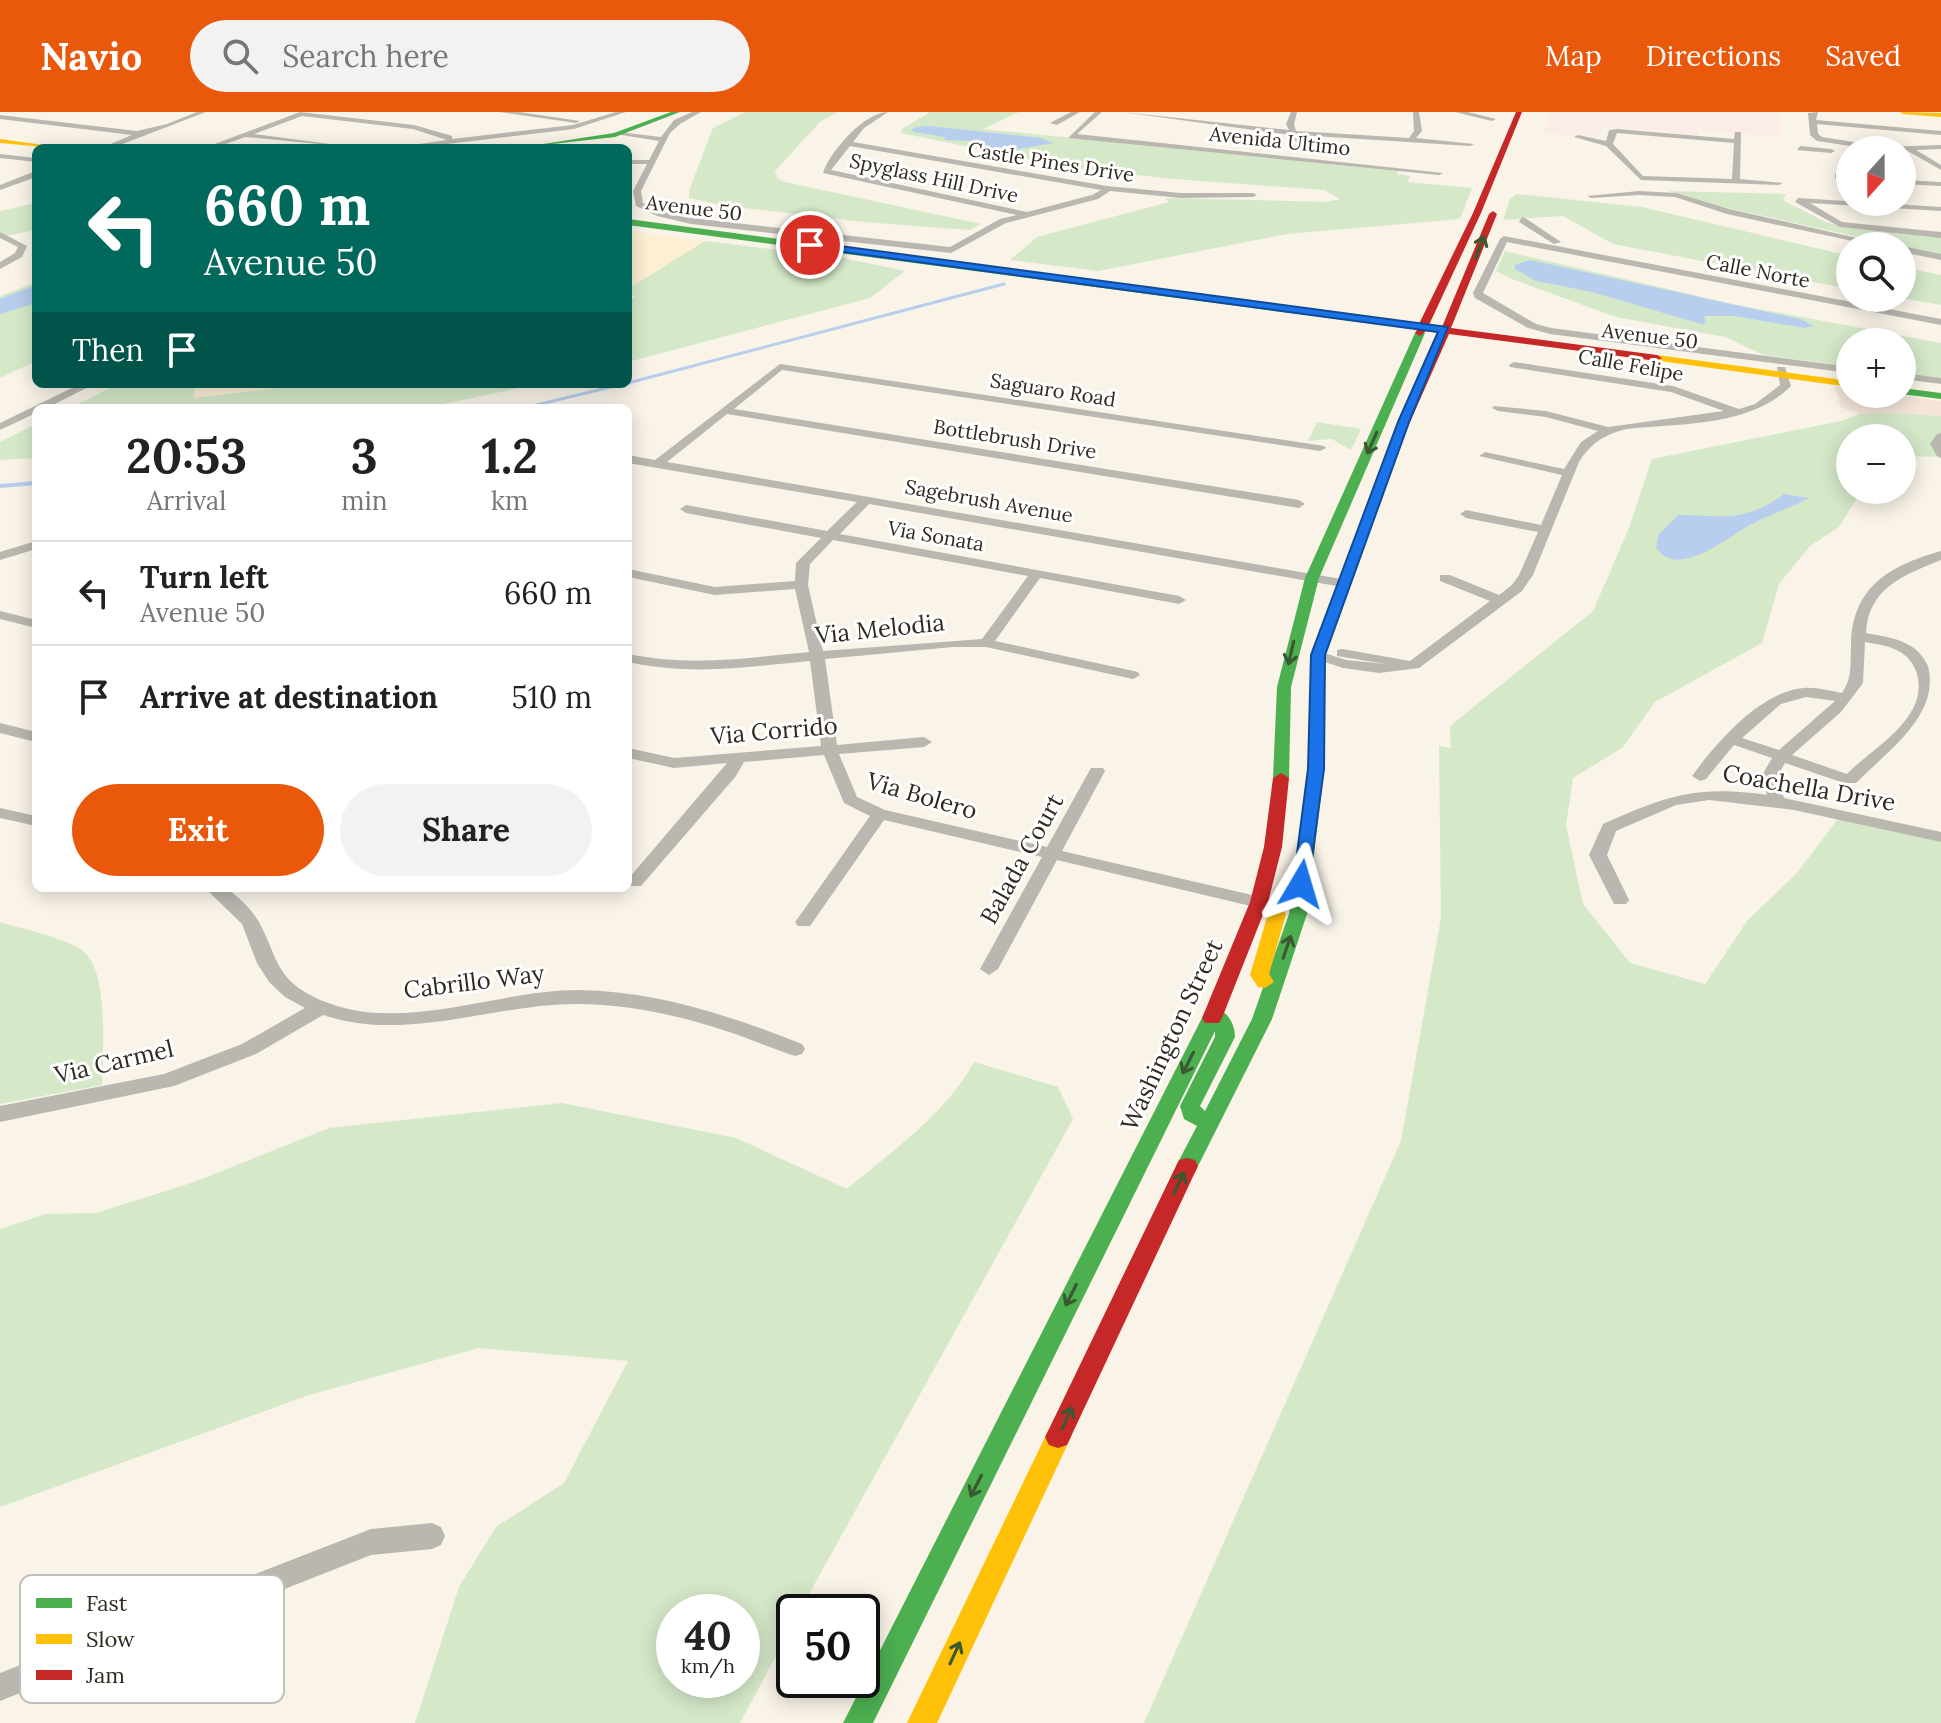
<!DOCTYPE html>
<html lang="en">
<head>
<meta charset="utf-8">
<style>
	body { margin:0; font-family:Lora,serif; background:#f2f2f2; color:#222; height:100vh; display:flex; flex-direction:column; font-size:30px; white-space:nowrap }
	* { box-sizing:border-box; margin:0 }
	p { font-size:26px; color:#767676 }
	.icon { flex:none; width:44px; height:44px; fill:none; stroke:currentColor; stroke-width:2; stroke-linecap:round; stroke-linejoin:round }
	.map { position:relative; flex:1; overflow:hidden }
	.side { position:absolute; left:32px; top:292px; width:600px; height:488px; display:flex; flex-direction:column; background:#fff; border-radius:12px; box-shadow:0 4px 20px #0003 }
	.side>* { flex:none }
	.banner { position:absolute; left:32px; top:32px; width:600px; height:244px; border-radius:12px; box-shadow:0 4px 20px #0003; background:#00695c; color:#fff; overflow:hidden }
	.needle { width:52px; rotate:201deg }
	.fabs { position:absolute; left:1836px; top:24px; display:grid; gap:16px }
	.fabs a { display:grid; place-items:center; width:80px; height:80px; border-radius:50%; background:#fff; box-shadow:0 4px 20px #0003; font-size:40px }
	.speed { position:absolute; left:656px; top:1482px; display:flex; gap:16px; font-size:40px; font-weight:700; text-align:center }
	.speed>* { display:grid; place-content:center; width:104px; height:104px; border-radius:50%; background:#fff; box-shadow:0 4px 20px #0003; line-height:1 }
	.speed small { font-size:20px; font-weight:400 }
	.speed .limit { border:4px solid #111; border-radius:12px; background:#fff; color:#111 }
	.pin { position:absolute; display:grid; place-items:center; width:68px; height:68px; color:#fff; margin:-34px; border:4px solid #fff; border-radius:50%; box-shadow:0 2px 8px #0007 }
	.me { position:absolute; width:88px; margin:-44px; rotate:7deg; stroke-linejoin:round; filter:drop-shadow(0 0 6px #0008) }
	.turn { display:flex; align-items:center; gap:28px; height:168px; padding:0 40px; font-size:36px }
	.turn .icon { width:104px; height:104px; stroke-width:2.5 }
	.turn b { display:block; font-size:56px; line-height:68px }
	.then { display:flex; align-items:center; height:76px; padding:0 40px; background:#0003; gap:16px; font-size:30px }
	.eta { display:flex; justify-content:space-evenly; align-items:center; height:136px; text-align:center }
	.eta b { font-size:48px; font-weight:700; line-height:56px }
	.button { display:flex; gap:16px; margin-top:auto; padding:16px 40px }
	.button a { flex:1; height:92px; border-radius:48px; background:#ea580c; color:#fff; font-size:32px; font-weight:700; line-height:92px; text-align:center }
	.button a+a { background:#f2f2f2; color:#222 }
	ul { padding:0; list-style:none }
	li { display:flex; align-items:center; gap:24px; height:104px; padding:0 40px; border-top:2px solid #e0e0e0 }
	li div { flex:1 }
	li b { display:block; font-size:30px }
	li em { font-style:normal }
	header { display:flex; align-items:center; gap:48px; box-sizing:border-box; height:112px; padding:0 40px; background:#ea580c; color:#fff }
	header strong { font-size:38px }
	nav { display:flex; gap:44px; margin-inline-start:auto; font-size:28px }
	.search { width:560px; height:72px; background:#f2f2f2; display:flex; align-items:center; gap:20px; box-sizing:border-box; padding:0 28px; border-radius:44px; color:#767676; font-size:30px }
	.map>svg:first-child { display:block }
	.commercial { fill:#fbece8 }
	.industrial { fill:#f4e5d8 }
	.built { fill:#fcefd4 }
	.green { fill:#d5e9c9; fill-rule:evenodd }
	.water { fill:#b8ceee }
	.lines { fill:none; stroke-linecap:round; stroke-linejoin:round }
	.stream-far1 { stroke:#b8ceee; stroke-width:3 }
	.stream { stroke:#b8ceee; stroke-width:4 }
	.street { fill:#bab7b1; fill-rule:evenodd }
	.fast { fill:#4caf50; fill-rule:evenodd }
	.slow { fill:#ffc107; fill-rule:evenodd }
	.jam { fill:#c62828; fill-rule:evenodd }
	.oneway { stroke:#3a5930 }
	.route { fill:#1a73e8; stroke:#114b97; stroke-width:2 }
	.labels { text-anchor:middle; stroke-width:6; stroke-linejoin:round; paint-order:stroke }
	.far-street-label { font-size:20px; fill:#312b1f; stroke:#fff }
	.street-label { font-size:24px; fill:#312b1f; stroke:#fff }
	.key { fill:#fff; stroke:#c1bfbc; stroke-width:2 }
	.key-label { font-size:22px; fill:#312b1f }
</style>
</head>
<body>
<header>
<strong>Navio</strong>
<div class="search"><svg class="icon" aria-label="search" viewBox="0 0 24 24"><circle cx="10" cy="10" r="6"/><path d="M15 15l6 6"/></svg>Search here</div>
<nav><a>Map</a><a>Directions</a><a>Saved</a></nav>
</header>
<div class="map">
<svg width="1941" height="1611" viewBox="0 0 1941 1611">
	<rect width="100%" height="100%" fill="#f9f3e8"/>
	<polygon class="commercial" points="1552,0 1779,0 1781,25 1699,18 1698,23 1604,14 1596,26 1543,21"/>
	<polygon class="industrial" points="1835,275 1850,277 1850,282 1888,282 1941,289 1941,304 1859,302 1841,295"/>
	<g class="built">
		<polygon points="628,119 705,129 628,177"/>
		<polygon points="184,272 313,272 194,286 195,274"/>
	</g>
	<g class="green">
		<polygon points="745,0 838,0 820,10 775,59 777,66 785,70 981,112 969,118 864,110 727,94 689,86 689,79 713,16"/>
		<polygon points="930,0 1019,0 983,17 1398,59 1397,62 1410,64 1407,70 1472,76 1460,107 1287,122 1098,159 1010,148 1037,125 1169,90 1165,87 1169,86 1326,90 1340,87 1324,78 1173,67 1066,55 901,21 902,17"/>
		<polygon points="1668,79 1786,82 1783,87 1786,90 1826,110 1848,116 1941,125 1941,143 1709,92"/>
		<polygon points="1517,82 1642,95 1850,144 1850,177 1613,132 1563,104 1503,108 1510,87"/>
		<polygon points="36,91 36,118 0,125 0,99"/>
		<polygon points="705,129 843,146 905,159 870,186 628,250 628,189 635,184 628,183 628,177"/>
		<polygon points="1505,139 1732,192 1941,231 1941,266 1902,262 1902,230 1850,230 1850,255 1764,243 1725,225 1616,205 1512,167 1496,159"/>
		<polygon points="1902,155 1941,163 1941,193 1901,186"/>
		<polygon points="36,170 36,249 0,266 0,184"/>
		<polygon points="119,272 195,274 194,286 313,272 538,272 424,296 69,296"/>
		<polygon points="1893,301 1941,304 1941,345 1908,344 1902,348 1902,326 1850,326 1850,378 1862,378 1839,415 1810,434 1779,472 1762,531 1655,590 1623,635 1573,666 1566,713 1583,792 1630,851 1705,872 1747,809 1797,761 1840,704 1941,726 1941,1611 1144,1611 1401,1029 1441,806 1439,634 1451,636 1450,614 1593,499 1629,416 1652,347 1841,309 1859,302"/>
		<polygon points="1317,310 1361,317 1351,338 1332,327 1308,329"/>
		<polygon points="36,312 36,346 0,348 0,330"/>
		<path d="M 0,810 C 22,817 67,826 83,839 C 110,861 102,941 102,973 L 0,992 Z"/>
		<path d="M 974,950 L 1058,975 L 1073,1007 L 799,1500 L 794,1500 L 794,1510 L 740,1611 L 415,1611 L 459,1475 L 496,1415 L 564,1371 L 628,1249 L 479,1236 L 309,1283 L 0,1395 L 0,1117 L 46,1102 L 96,1101 L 194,1070 L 329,1016 L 562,991 L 736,1026 L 847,1077 C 891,1040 946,1002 974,950 ZM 674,1500 L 742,1500 L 742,1568 L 674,1568 Z"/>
	</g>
	<g class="water">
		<polygon points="928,14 1041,26 1053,31 1008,39 987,36 974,29 946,28 944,25 910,19 916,15"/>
		<polygon points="1530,148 1800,207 1814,214 1805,216 1734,204 1704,204 1706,211 1701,212 1592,180 1536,169 1515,157 1515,153"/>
		<polygon points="36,173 36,191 0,202 0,187"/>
		<path d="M 1784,382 L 1809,386 C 1790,396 1769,403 1750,413 C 1728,425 1676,469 1656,435 L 1659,422 L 1678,403 C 1724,403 1742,412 1784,382 Z"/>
	</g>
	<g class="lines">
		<g class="stream-far1">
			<polyline points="628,271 1004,172"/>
			<polyline points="524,296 623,272"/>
		</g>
		<polyline class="stream" points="0,374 36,371"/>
		<g class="street">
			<polygon points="197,0 206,0 112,36 101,36 132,23 0,7 0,3 137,19 167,12"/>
			<polygon points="300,0 414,13 452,24 452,27 573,13 616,0 626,0 574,17 414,36 391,36 447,28 413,17 302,4 254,22 360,36 245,25 215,36 204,36"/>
			<polygon points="499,0 519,0 580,9 576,11"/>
			<path d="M 692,0 L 701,0 L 680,12 L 670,21 L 641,79 L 643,91 L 663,100 L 691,106 L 950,135 L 1000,107 L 1017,103 L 823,61 C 829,41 864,0 888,0 L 864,16 L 853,30 L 1107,74 L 1181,81 L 1253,81 L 1257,83 L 1253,85 L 1181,86 L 1110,79 L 1098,87 L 1006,111 L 951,141 L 691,112 L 657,104 L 636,94 L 633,79 L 647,52 L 628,52 L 628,48 L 649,48 L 659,29 L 615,22 L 619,20 L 661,25 L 674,8 ZM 850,34 L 1101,78 L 1092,83 L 1027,100 L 831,58 Z"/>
			<polygon points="1071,0 1080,0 1057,13 1050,11"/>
			<polygon points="1095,0 1102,0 1077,22 1443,61 1439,63 1068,26"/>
			<polygon points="1122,0 1289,18 1286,12 1291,0 1297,0 1294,12 1296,19 1409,26 1414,19 1413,0 1419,0 1422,19 1416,26 1474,32 1470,34 1298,23 1301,29 1297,31 1291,23"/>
			<polygon points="1455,0 1468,0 1496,7 1492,9"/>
			<polygon points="1818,0 1816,8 1941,19 1941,23 1817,12 1818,22 1822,25 1885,35 1941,33 1941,37 1916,38 1941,53 1941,58 1906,38 1877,38 1817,29 1810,23 1808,1"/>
			<path d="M 1617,17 L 1734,27 L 1735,20 L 1741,20 L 1740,67 L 1783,71 L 1779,73 L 1641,68 L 1606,34 L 1574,25 L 1578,23 L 1606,29 L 1609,18 ZM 1617,21 L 1734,31 L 1732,67 L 1643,64 L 1613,32 Z"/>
			<polygon points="1800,34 1831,37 1835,39 1831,41 1797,38"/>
			<polygon points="0,42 36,46 36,50 0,46"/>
			<polygon points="33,60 36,60 36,65 0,78 0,73"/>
			<polygon points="1835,62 1850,63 1850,67 1835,66"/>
			<polygon points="1902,68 1941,70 1941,74 1902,72"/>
			<polygon points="1639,79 1676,81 1729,97 1892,134 1876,134 1727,102 1675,85 1639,83 1591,86 1587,84"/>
			<polygon points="1798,86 1941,95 1941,99 1810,91 1842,110 1941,120 1941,126 1840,115 1795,90"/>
			<polygon points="1522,105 1525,106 1561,130 1554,132 1519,110"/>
			<polygon points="0,120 27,134 22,145 0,157 0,150 15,141 18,135 0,126"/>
			<polygon points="1504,124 1941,207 1941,213 1507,130 1483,181 1536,212 1551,216 1850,255 1850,261 1550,222 1528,216 1475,186 1473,181 1500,127"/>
			<polygon points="1902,134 1941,142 1941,148 1902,140"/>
			<path d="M 1514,250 L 1673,274 L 1739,297 L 1755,292 L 1780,273 L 1777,255 L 1785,255 L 1791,274 C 1750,315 1682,311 1627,317 C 1605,322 1591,331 1579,350 L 1533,463 L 1522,479 L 1419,556 L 1379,561 L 1343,556 L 1313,546 L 1311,543 L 1318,539 L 1346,548 L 1386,552 L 1337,544 L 1337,538 L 1342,537 L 1410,549 L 1490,489 L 1440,469 L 1440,463 L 1450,463 L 1499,483 L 1512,473 L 1519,463 L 1538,420 L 1466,406 L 1460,402 L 1466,398 L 1541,413 L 1562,363 L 1479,344 L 1485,340 L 1564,357 L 1581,330 L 1598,319 L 1546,305 L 1498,299 L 1492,296 L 1494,294 L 1546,299 L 1608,315 L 1724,299 L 1671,280 L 1510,255 L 1509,253 Z"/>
			<path d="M 780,252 L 1324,334 L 1326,336 L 1320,339 L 782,258 L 734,297 L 1299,388 L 1305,392 L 1299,396 L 727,302 L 667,350 L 1347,468 L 1349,471 L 1342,475 L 869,392 L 840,422 L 1179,484 L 1186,488 L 1179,492 L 1040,466 L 995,529 L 1138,560 L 1140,563 L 1133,567 L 986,535 L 953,535 L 825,547 L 837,633 L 924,625 L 932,630 L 924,635 L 839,642 L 857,685 L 885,698 L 1047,735 L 1091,656 L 1103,656 L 1105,659 L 1062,739 L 1265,786 L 1268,790 L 1265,794 L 1259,796 L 1057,748 L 998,857 L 989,863 L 980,857 L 1042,745 L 884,708 L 810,814 L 798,814 L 795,810 L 798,806 L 870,704 L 844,691 L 824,643 L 744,650 L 736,664 L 641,774 L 629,774 L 629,766 L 727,651 L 674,656 L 628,646 L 628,636 L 674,646 L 821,634 L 810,549 C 744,555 694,564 628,550 L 628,542 C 694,555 743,546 809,540 L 795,477 L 715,483 L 628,465 L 628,457 L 715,475 L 795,469 L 796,451 L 821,426 L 686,401 L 680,397 L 686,393 L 827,419 L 857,390 L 628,351 L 628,343 L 655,348 ZM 833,428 L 1028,464 L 982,527 L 823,539 L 808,473 L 810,452 Z"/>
			<polygon points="1902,261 1941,266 1941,272 1902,267"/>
			<polygon points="80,272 94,272 47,296 36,296 36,301 0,318 0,311"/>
			<polygon points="1941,321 1941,346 1937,344 1930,332 1937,322"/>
			<polygon points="36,429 36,437 0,448 0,440"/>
			<path d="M 1941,439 L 1941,448 C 1904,463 1868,476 1866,521 C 1892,526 1916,528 1928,554 C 1941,604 1885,641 1856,671 L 1844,671 L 1785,651 L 1777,665 L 1784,686 L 1941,720 L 1941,730 L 1794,698 L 1709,688 L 1676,693 L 1616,719 L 1607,743 L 1629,788 L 1626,792 L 1614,792 L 1589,743 L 1603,712 C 1667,684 1696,673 1767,683 L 1761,665 L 1772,646 L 1734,633 L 1706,667 L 1700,669 L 1692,664 C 1716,631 1761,579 1804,576 C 1816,575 1830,579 1842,581 C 1853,565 1850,552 1851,533 C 1852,476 1888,454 1941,439 ZM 1865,530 C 1887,534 1907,536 1916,559 C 1932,605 1873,635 1847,662 L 1792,643 L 1841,600 L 1863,571 ZM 1806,585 L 1835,589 L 1779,638 L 1742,626 L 1781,592 Z"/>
			<polygon points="0,499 36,508 36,516 0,507"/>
			<polygon points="0,611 36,620 36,630 0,621"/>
			<polygon points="0,696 36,704 36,714 0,706"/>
			<path d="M 205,776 L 226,776 C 241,787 254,799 262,816 C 277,846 277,865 310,883 C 393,927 491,878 579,878 C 656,879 731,904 802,932 L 805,937 L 802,942 L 795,944 C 772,937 749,926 726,919 C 678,903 627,892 577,892 C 491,892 407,931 323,903 L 256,942 L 174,974 L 0,1010 L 0,994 L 164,962 L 242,932 L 305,896 L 285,885 L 269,870 L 257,851 L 242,812 Z"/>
			<polygon points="432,1411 441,1415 445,1424 441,1433 432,1437 371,1443 0,1589 0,1561 371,1417"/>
		</g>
		<g class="fast">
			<polygon points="671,0 680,0 615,25 517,36 614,21"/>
			<polygon points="628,107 1411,211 1416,214 1411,217 628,113"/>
			<polygon points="1420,218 1425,221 1319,466 1291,575 1289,666 1287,669 1275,669 1273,666 1277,575 1305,466 1415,221"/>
			<polygon points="1902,276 1941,281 1941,287 1901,282"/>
			<path d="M 1364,414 L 1370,418 L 1325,543 L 1324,657 L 1307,802 L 1272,907 L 1195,1060 L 1187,1062 L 1179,1060 L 1176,1054 L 1197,1014 L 1184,1007 L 1180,994 L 1215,925 L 1215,919 L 873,1611 L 843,1611 L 1204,902 L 1207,897 C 1224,892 1235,910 1235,925 L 1200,994 L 1205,999 L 1252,907 L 1289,802 L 1308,657 L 1311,543 L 1358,418 Z"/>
		</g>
		<g class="slow">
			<polygon points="1900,0 1941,1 1941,5 1903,2"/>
			<polygon points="0,27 51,34 55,36 0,31"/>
			<polygon points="1657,243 1850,269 1850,275 1653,248 1652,246"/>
			<polygon points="1259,784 1277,789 1286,802 1269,862 1274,870 1265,876 1258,875 1250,863 1268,802 1250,790"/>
			<polygon points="1058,1314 1067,1317 1071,1325 937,1611 907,1611 1049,1317"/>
		</g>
		<g class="jam">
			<polygon points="1516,0 1522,0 1481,101 1429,213 1442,215 1489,102 1493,99 1497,102 1451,216 1657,243 1662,246 1657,249 1449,222 1410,310 1370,418 1360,421 1358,418 1398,310 1439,221 1426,219 1420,224 1415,221 1417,218 1406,214 1419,212 1473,101"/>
			<polygon points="1281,661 1289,666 1282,735 1268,790 1222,906 1219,911 1205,911 1202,906 1250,790 1264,735 1273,666"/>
			<polygon points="1187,1046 1195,1048 1198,1054 1067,1333 1058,1336 1049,1333 1045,1325 1049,1317 1176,1054 1179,1048"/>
		</g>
	</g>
	<defs><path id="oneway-shaft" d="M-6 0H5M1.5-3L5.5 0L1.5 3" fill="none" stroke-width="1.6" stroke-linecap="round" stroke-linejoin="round" transform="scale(2)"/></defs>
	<g class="oneway">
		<use href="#oneway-shaft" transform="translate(1480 135) rotate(-69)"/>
		<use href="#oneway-shaft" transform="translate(1372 331) rotate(114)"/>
		<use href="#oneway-shaft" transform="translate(1291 541) rotate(103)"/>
		<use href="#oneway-shaft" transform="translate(1287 835) rotate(-71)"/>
		<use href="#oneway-shaft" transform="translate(1188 951) rotate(117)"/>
		<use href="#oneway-shaft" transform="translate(1179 1071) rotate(-65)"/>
		<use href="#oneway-shaft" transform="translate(1071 1183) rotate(117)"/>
		<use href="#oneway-shaft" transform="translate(1067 1306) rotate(-65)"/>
		<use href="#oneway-shaft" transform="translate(976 1374) rotate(117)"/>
		<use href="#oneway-shaft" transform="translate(955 1541) rotate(-65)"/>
	</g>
	<polygon class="route" points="810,130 1448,215 1409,310 1325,543 1324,657 1308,776 1295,776 1293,772 1308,657 1311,543 1398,310 1438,220 806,135"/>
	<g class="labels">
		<g class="far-street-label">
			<text transform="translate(1280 29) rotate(6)" y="7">Avenida Ultimo</text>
			<text transform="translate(1051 50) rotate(9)" y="7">Castle Pines Drive</text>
			<text transform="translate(934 66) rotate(12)" y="7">Spyglass Hill Drive</text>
			<text transform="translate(694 96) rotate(7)" y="7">Avenue 50</text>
			<text transform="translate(1758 159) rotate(11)" y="7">Calle Norte</text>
			<text transform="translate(1650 224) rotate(7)" y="7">Avenue 50</text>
			<text transform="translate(1631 253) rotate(10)" y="7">Calle Felipe</text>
			<text transform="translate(1053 278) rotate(9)" y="7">Saguaro Road</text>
			<text transform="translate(1015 327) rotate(9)" y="7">Bottlebrush Drive</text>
			<text transform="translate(989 389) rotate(10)" y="7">Sagebrush Avenue</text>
			<text transform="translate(936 424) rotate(10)" y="7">Via Sonata</text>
		</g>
		<g class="street-label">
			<text transform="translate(880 517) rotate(-6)" y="8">Via Melodia</text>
			<text transform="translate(774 619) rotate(-5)" y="8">Via Corrido</text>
			<text transform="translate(1809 676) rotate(10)" y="8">Coachella Drive</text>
			<text transform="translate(922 684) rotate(16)" y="8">Via Bolero</text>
			<text transform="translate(1022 747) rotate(-61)" y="8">Balada Court</text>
			<text transform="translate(474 870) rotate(-7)" y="8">Cabrillo Way</text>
			<text transform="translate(1172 923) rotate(-65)" y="8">Washington Street</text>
			<text transform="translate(114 950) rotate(-13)" y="8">Via Carmel</text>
		</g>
	</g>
	<rect x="20" y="1463" width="264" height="128" rx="12" class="key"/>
	<rect x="36" y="1486" width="36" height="10" fill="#4caf50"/>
	<rect x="36" y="1522" width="36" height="10" fill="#ffc107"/>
	<rect x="36" y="1558" width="36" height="10" fill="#c62828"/>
	<g class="key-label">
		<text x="86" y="1499">Fast</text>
		<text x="86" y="1535">Slow</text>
		<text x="86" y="1571">Jam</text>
	</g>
</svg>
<div class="fabs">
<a><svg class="needle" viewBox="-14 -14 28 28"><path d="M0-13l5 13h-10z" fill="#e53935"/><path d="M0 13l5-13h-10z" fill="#767676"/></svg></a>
<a><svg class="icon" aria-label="search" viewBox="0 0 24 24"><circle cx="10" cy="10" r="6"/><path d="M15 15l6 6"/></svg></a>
<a>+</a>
<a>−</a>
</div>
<div class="speed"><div>40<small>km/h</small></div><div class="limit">50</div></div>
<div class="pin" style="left:810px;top:133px;background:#d93025"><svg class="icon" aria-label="arrive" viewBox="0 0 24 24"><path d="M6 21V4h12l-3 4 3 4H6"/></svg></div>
<svg class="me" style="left:1301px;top:772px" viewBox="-20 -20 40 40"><path d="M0-17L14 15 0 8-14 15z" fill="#1a73e8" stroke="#fff" stroke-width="4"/></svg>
<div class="banner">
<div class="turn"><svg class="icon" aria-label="left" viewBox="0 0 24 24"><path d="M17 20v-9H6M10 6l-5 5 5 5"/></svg><div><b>660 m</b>Avenue 50</div></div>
<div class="then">Then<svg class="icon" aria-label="arrive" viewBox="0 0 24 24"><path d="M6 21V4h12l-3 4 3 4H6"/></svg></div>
</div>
<section class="side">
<div class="eta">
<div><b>20:53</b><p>Arrival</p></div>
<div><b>3</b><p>min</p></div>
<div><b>1.2</b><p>km</p></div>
</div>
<ul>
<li><svg class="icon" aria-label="left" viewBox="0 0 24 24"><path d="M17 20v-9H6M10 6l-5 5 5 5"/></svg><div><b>Turn left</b><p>Avenue 50</p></div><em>660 m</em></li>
<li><svg class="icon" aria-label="arrive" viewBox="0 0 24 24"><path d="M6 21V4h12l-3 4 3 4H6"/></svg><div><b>Arrive at destination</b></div><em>510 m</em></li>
</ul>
<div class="button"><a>Exit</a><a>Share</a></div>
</section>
</div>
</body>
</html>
